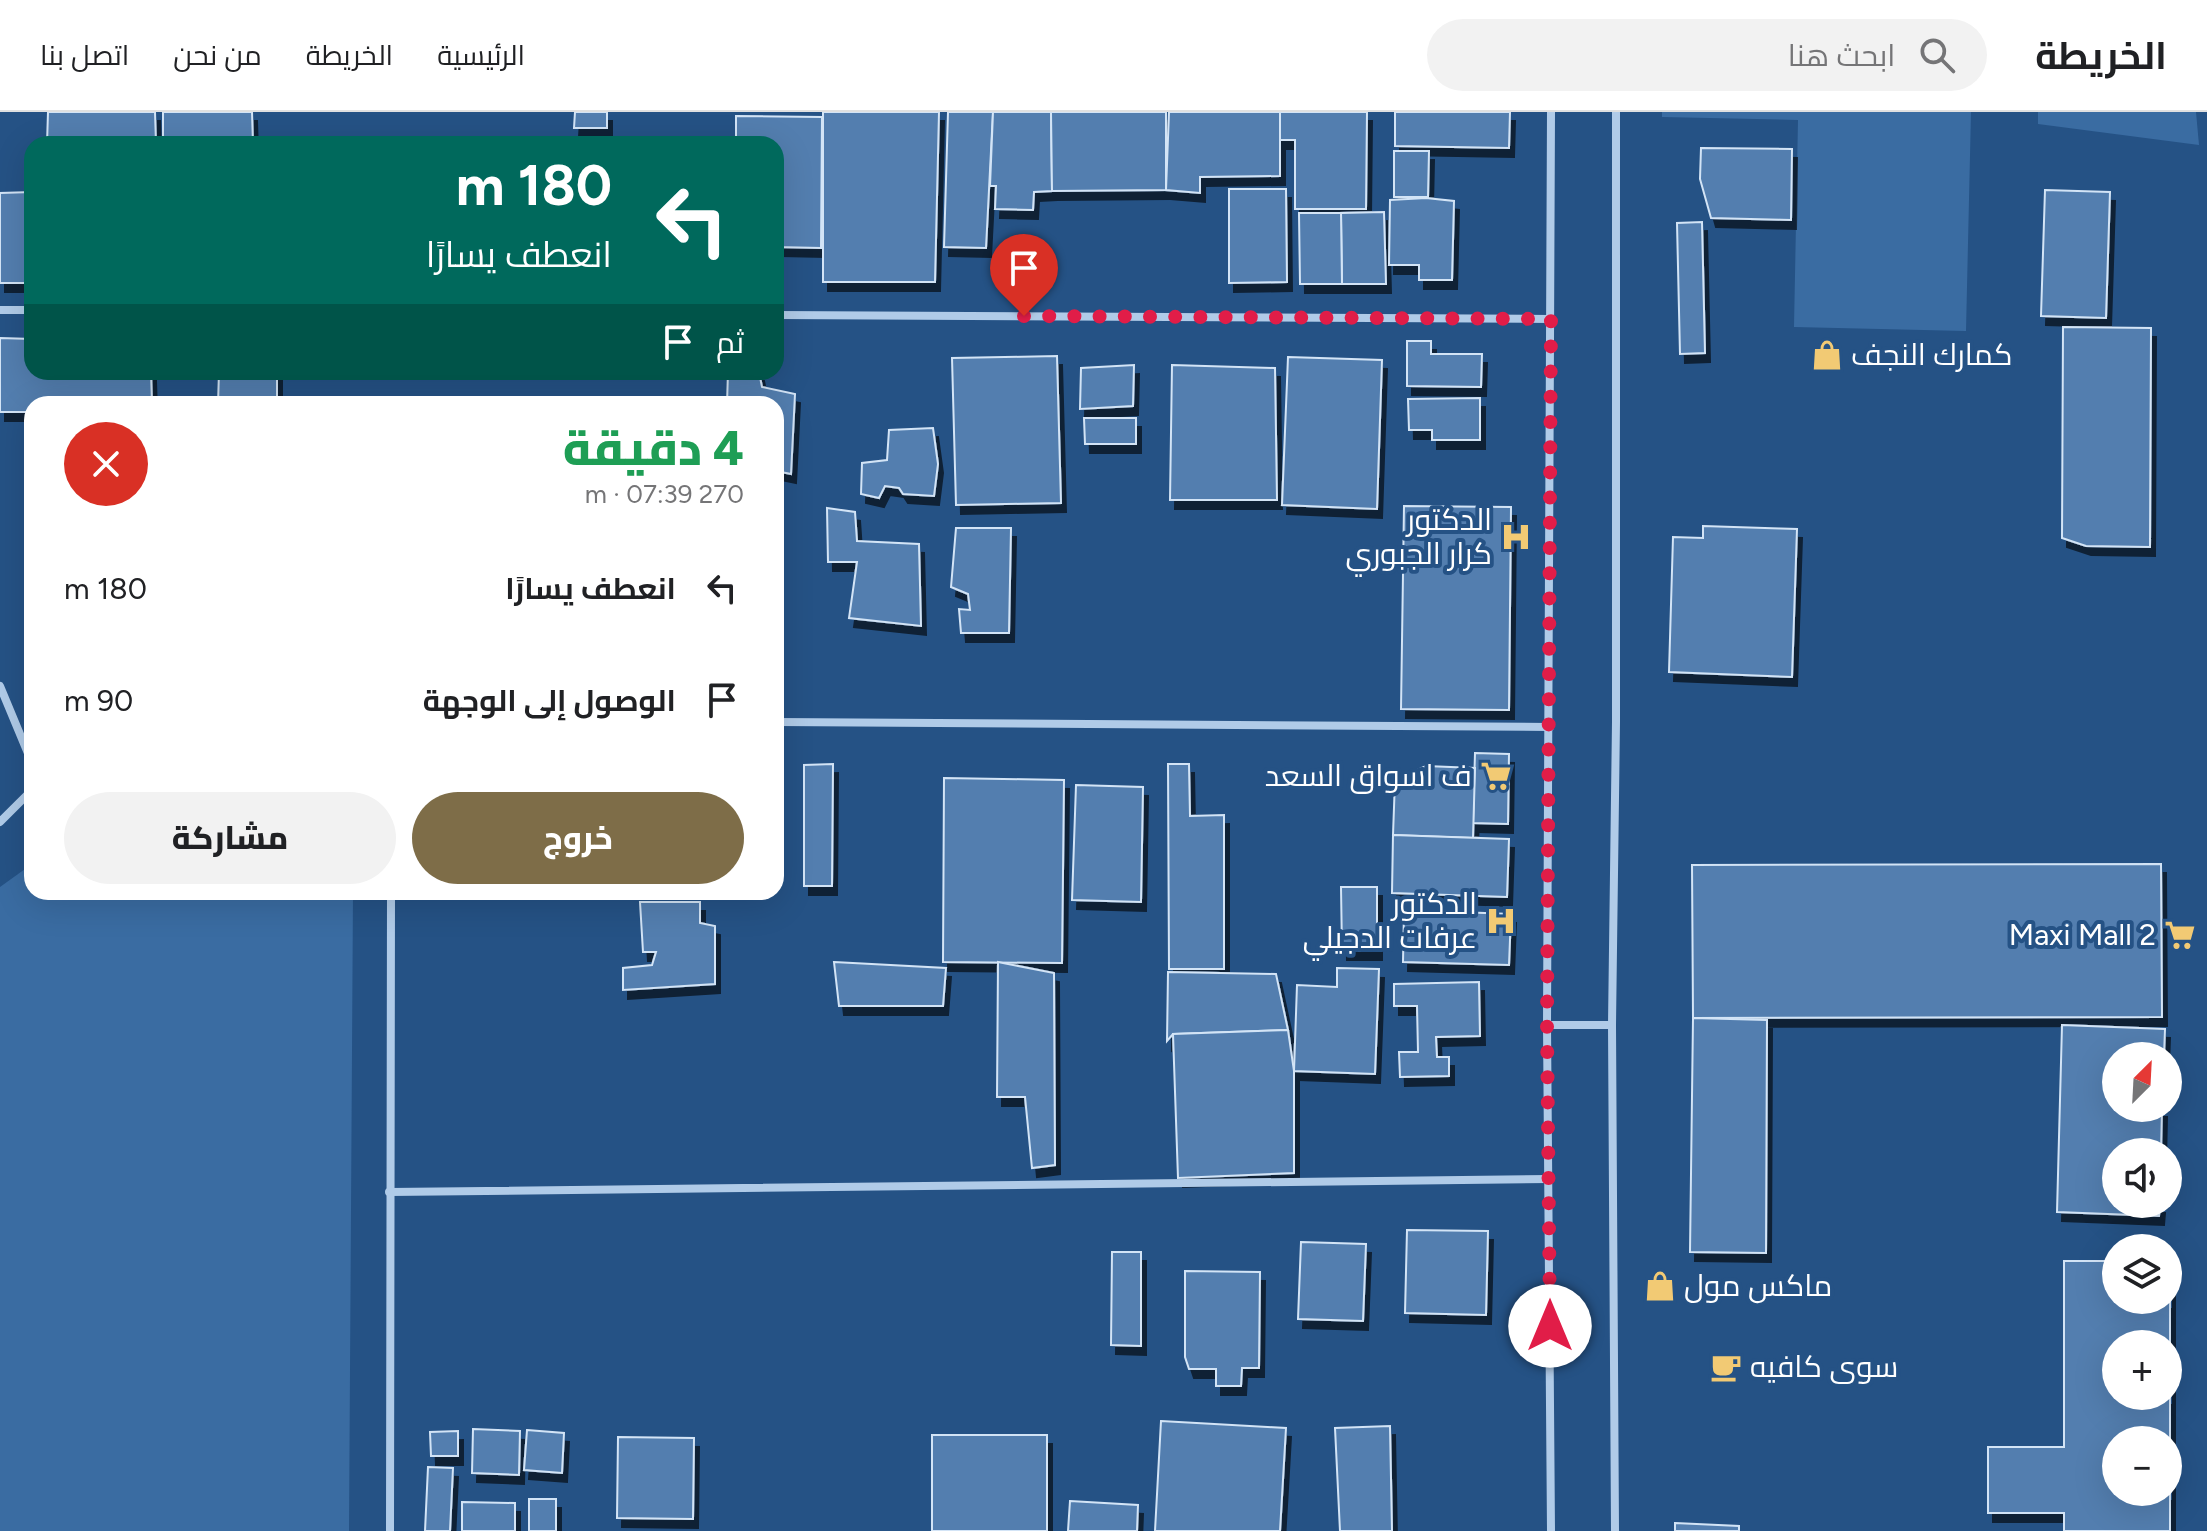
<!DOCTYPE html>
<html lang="ar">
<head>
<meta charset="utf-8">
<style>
	body { margin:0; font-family:Figtree,Cairo,sans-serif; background:#f2f2f2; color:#202124; direction:rtl; height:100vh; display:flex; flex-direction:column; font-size:30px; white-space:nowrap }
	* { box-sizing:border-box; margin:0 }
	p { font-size:26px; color:#757577 }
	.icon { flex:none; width:44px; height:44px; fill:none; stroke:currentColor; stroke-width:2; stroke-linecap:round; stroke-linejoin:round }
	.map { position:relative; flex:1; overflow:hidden; direction:ltr }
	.drawer { position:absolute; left:24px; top:284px; width:760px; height:504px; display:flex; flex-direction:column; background:#fff; border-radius:24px; box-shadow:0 8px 32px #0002; direction:rtl }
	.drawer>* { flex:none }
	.hud { position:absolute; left:24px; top:24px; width:760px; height:244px; border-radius:24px; box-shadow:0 8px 32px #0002; direction:rtl; background:#00695c; color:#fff; overflow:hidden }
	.needle { width:52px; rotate:24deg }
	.fabs { position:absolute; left:2102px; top:930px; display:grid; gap:16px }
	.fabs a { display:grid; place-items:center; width:80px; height:80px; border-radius:50%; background:#fff; box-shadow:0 8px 32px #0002; font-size:40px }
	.pin { position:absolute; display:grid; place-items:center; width:68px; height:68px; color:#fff; margin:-82px -34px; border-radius:50% 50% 50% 0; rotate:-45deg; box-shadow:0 0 8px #0007 }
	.pin .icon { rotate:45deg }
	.me { position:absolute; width:88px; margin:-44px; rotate:0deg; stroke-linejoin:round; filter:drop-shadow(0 0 6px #0008) }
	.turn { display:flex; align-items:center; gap:28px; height:168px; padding:0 40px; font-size:36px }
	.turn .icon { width:104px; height:104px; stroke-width:2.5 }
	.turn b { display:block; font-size:56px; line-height:68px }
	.then { display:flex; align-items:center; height:76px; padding:0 40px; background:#0003; gap:16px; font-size:30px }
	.round { display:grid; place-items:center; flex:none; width:84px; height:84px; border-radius:42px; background:#f2f2f2 }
	.overview { display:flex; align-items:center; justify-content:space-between; height:136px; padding:0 40px }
	h1 { font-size:48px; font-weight:800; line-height:60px; color:#1e9e55 }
	.action { display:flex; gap:16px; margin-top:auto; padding:16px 40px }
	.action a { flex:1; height:92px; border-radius:48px; background:#7e6d48; color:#fff; font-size:32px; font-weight:800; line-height:92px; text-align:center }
	.action a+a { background:#f2f2f2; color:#202124 }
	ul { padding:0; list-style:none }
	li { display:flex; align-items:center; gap:24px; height:112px; padding:0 40px }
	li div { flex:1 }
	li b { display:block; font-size:30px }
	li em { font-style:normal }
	header { display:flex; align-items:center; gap:48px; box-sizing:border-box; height:112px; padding:0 40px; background:#fff; border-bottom:2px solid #e0e0e0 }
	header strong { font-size:38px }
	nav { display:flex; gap:44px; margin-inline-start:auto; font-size:28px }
	.search { width:560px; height:72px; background:#f2f2f2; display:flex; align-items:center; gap:20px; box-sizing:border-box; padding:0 28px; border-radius:44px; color:#757577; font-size:30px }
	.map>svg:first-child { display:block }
	.green { fill:#3a6ca2 }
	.building { fill:#527eaf; stroke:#d3e4f6; stroke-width:2; fill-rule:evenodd; filter:url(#shadow) }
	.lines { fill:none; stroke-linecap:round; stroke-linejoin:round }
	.street { stroke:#b0cbe8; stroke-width:8 }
	.route { stroke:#e11d48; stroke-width:14; stroke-dasharray:0 25.2 }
	.labels { text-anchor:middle; stroke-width:8; stroke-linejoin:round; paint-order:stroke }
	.poi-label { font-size:30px; fill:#fff; stroke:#255285; text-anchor:end }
</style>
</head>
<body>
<header>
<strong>الخريطة</strong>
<div class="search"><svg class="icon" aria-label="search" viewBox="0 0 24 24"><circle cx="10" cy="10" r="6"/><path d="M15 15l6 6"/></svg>ابحث هنا</div>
<nav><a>الرئيسية</a><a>الخريطة</a><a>من نحن</a><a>اتصل بنا</a></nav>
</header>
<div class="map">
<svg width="2207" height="1419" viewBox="0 0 2207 1419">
	<defs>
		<filter id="shadow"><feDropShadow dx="5" dy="9" stdDeviation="0" flood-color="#0009"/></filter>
	</defs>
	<rect width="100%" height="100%" fill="#255285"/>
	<g class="green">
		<polygon points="1662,0 1971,0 1966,219 1794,215 1798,8 1662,5"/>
		<polygon points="2038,0 2196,0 2199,33 2038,12"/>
		<polygon points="32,752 32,780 353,780 349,1419 0,1419 0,775"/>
	</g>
	<g class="building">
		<polygon points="48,0 155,0 156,32 47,32"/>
		<polygon points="163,0 252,0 253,32 163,32"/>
		<polygon points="575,0 607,0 607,16 574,16"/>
		<polygon points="823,0 939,0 935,170 823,170"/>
		<polygon points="948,0 993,0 986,136 944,135"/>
		<polygon points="993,0 1051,0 1052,79 1034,80 1033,98 995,97 996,74 990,74"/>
		<polygon points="1051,0 1166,0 1166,78 1052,79"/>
		<polygon points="1169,0 1280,0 1280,64 1200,65 1200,81 1166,78"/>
		<polygon points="1280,0 1367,0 1366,97 1295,97 1295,28 1280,28"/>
		<polygon points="1395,0 1510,0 1509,36 1395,34"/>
		<polygon points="736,4 822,5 821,136 776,135 776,32 736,32"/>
		<polygon points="1701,36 1792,37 1791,108 1711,106 1700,67"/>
		<polygon points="1394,39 1429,39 1428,85 1394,85"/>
		<polygon points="1229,77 1286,77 1287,170 1229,171"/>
		<polygon points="2045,78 2110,80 2106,206 2041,204"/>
		<polygon points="32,80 32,171 0,171 0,81"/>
		<polygon points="1426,86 1454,89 1452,168 1419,168 1419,153 1389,153 1390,88"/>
		<polygon points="1384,100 1386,172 1342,172 1341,101"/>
		<polygon points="1299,101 1341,101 1342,172 1300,172"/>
		<polygon points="1702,110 1705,241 1680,242 1677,111"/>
		<polygon points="2063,215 2151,216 2150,435 2086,434 2062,426"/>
		<polygon points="0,226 32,227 32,260 151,260 152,292 32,292 32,300 0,300"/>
		<polygon points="1407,229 1431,229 1431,242 1482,242 1481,275 1407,274"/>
		<polygon points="1057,244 1061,391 956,393 952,246"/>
		<polygon points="1288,245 1382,248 1377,397 1282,393"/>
		<polygon points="1134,253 1133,294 1080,297 1081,256"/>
		<polygon points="1172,253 1275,256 1277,388 1170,388"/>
		<polygon points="219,260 277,260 277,292 218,292"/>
		<polygon points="728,260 759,260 762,275 795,282 791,362 776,359 776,292 727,292"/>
		<polygon points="1480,286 1480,328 1432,328 1432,318 1409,318 1408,287"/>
		<polygon points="1084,306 1136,306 1136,332 1085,332"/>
		<polygon points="933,316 938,352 934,384 903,382 899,376 885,374 879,386 861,382 862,351 887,348 889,318"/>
		<polygon points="1404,394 1511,395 1509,598 1401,597"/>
		<polygon points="827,396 855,400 857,429 919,432 921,514 849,506 857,450 828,450"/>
		<polygon points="1703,414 1797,417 1792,565 1669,560 1673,425 1703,426"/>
		<polygon points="956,416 1011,416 1009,521 961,521 959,497 970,498 968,482 951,475"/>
		<polygon points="1475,641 1509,642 1508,712 1473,711"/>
		<polygon points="833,652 832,774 804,774 804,653"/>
		<polygon points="1168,652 1189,652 1190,704 1224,703 1224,857 1169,857"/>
		<polygon points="1426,654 1475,656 1473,726 1393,723 1395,668"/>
		<polygon points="944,666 1064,668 1062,851 943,850"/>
		<polygon points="1076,673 1143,675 1141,790 1072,788"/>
		<polygon points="1393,723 1509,727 1507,785 1392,781"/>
		<polygon points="2161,752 2162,905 1693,906 1692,753"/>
		<polygon points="1341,775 1377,775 1377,839 1342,839"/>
		<polygon points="640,790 700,790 700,811 715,814 715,872 623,878 623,856 652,853 656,840 643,840"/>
		<polygon points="1404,798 1511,802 1509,853 1403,850"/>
		<polygon points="834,850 946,856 943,894 839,894"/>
		<polygon points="998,850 1054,861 1055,1053 1032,1056 1025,985 997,985"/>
		<polygon points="1337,856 1379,857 1375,962 1294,959 1297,873 1337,875"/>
		<polygon points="1168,860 1276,862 1288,918 1173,922 1167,929"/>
		<polygon points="1479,870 1480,924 1436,925 1437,945 1449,945 1449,964 1400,965 1399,940 1418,940 1417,894 1394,894 1394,872"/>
		<polygon points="1693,906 1767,908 1766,1141 1690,1140"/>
		<polygon points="2062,913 2165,917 2164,944 2116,944 2116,996 2162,996 2161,1040 2116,1040 2116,1092 2160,1092 2159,1104 2057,1100"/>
		<polygon points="1288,918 1294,959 1294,1061 1178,1066 1173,922"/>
		<polygon points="1407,1118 1488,1119 1486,1203 1405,1201"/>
		<polygon points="1301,1130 1366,1132 1363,1209 1298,1207"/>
		<polygon points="1112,1140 1141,1140 1141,1234 1111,1233"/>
		<path d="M 2064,1149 L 2116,1149 L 2116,1188 L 2168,1188 L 2168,1149 L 2170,1149 L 2170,1419 L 2064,1419 L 2064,1401 L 1988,1401 L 1988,1335 L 2064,1335 ZM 2116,1232 L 2168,1232 L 2168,1284 L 2116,1284 ZM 2116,1328 L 2168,1328 L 2168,1380 L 2116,1380 Z"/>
		<polygon points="1185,1159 1260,1160 1259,1256 1242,1256 1241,1274 1216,1274 1216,1257 1189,1257 1185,1245"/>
		<polygon points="1161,1309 1286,1316 1280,1419 1155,1419"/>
		<polygon points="1390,1314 1392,1419 1340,1419 1335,1316"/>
		<polygon points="473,1317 520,1319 519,1363 472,1361"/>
		<polygon points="527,1318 564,1321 562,1361 524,1358"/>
		<polygon points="458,1319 458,1344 431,1344 430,1320"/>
		<rect x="932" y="1323" width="115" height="96"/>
		<polygon points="618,1325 694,1326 693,1407 617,1406"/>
		<polygon points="428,1355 453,1356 450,1419 425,1419"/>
		<rect x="529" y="1387" width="27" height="32"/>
		<polygon points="1070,1389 1138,1393 1137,1419 1068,1419"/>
		<polygon points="462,1390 515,1391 515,1419 462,1419"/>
		<polygon points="1675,1411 1739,1414 1739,1419 1675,1419"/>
	</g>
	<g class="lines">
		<g class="street">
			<polyline points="0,198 32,198"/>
			<polyline points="776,203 1551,207"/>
			<polyline points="0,574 32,651"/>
			<polyline points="776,610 1550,615"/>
			<polyline points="0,710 32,678"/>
			<polyline points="1547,913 1612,913"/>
			<polyline points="389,1080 1549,1067"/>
			<polyline points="390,1419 391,780"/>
			<polyline points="1551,1419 1547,913 1551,0"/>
			<polyline points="1615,1419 1612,913 1616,610 1616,0"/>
		</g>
	</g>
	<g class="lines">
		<polyline class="route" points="1024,204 1551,207 1547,913 1550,1214"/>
	</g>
	<defs>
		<g id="shop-bare" transform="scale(2.4)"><path d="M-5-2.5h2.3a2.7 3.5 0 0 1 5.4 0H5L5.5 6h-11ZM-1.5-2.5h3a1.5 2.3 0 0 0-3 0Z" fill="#f2ca74" stroke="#255285" stroke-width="2.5" paint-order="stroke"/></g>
		<g id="hospital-bare" transform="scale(2.4)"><path d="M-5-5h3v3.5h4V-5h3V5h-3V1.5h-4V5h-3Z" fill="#f2ca74" stroke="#255285" stroke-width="2.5" paint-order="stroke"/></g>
		<g id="supermarket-bare" transform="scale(2.4)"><path d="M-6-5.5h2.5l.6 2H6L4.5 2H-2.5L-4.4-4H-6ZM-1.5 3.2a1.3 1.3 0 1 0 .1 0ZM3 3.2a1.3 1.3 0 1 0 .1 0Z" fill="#f2ca74" stroke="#255285" stroke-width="2.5" paint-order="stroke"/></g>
		<g id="cafe-bare" transform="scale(2.4)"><path d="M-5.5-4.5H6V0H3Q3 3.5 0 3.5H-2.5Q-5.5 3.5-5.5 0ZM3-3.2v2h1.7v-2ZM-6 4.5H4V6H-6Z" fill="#f2ca74" stroke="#255285" stroke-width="2.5" paint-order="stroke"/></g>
	</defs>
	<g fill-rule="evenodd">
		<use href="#shop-bare" x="1827" y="243"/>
		<use href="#hospital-bare" x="1516" y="425"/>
		<use href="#supermarket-bare" x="1496" y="664"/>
		<use href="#hospital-bare" x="1501" y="809"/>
		<use href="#supermarket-bare" x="2180" y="823"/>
		<use href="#shop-bare" x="1660" y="1174"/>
		<use href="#cafe-bare" x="1726" y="1255"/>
	</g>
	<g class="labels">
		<g class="poi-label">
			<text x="1851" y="253" text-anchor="start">كمارك النجف</text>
			<text x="1492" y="418">الدكتور<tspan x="1492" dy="34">كرار الجبوري</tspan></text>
			<text x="1472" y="674">ف اسواق السعد</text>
			<text x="1477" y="802">الدكتور<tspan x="1477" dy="34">عرفات الدجيلي</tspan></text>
			<text x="2156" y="833">Maxi Mall 2</text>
			<text x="1684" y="1184" text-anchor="start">ماكس مول</text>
			<text x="1750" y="1265" text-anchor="start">سوى كافيه</text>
		</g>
	</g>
</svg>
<div class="fabs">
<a><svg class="needle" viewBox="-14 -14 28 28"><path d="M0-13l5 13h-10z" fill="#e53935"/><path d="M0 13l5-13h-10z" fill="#757577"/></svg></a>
<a><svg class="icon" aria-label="sound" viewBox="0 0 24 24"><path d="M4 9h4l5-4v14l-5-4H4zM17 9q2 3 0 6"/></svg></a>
<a><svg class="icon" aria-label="layers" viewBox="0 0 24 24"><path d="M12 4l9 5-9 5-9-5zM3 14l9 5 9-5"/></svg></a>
<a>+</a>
<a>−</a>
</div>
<div class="pin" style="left:1024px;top:204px;background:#d93025"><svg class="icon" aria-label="arrive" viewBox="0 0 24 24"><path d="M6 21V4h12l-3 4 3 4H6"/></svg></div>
<svg class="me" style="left:1550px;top:1214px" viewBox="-20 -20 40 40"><circle r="19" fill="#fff"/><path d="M0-13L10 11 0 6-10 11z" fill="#e11d48"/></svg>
<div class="hud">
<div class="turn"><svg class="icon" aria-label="left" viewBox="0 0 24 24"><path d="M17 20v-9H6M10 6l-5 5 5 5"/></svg><div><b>180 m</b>انعطف يسارًا</div></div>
<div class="then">ثم<svg class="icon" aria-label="arrive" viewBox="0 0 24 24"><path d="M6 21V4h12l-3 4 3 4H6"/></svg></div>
</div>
<section class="drawer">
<div class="overview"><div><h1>4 دقيقة</h1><p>270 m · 07:39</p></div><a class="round" style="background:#d93025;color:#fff"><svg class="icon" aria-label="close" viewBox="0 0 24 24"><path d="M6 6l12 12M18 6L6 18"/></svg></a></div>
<ul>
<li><svg class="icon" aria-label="left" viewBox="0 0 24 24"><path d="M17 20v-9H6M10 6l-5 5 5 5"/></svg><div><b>انعطف يسارًا</b></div><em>180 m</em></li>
<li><svg class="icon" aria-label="arrive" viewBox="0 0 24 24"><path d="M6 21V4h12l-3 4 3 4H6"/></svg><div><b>الوصول إلى الوجهة</b></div><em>90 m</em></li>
</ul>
<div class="action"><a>خروج</a><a>مشاركة</a></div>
</section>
</div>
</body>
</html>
